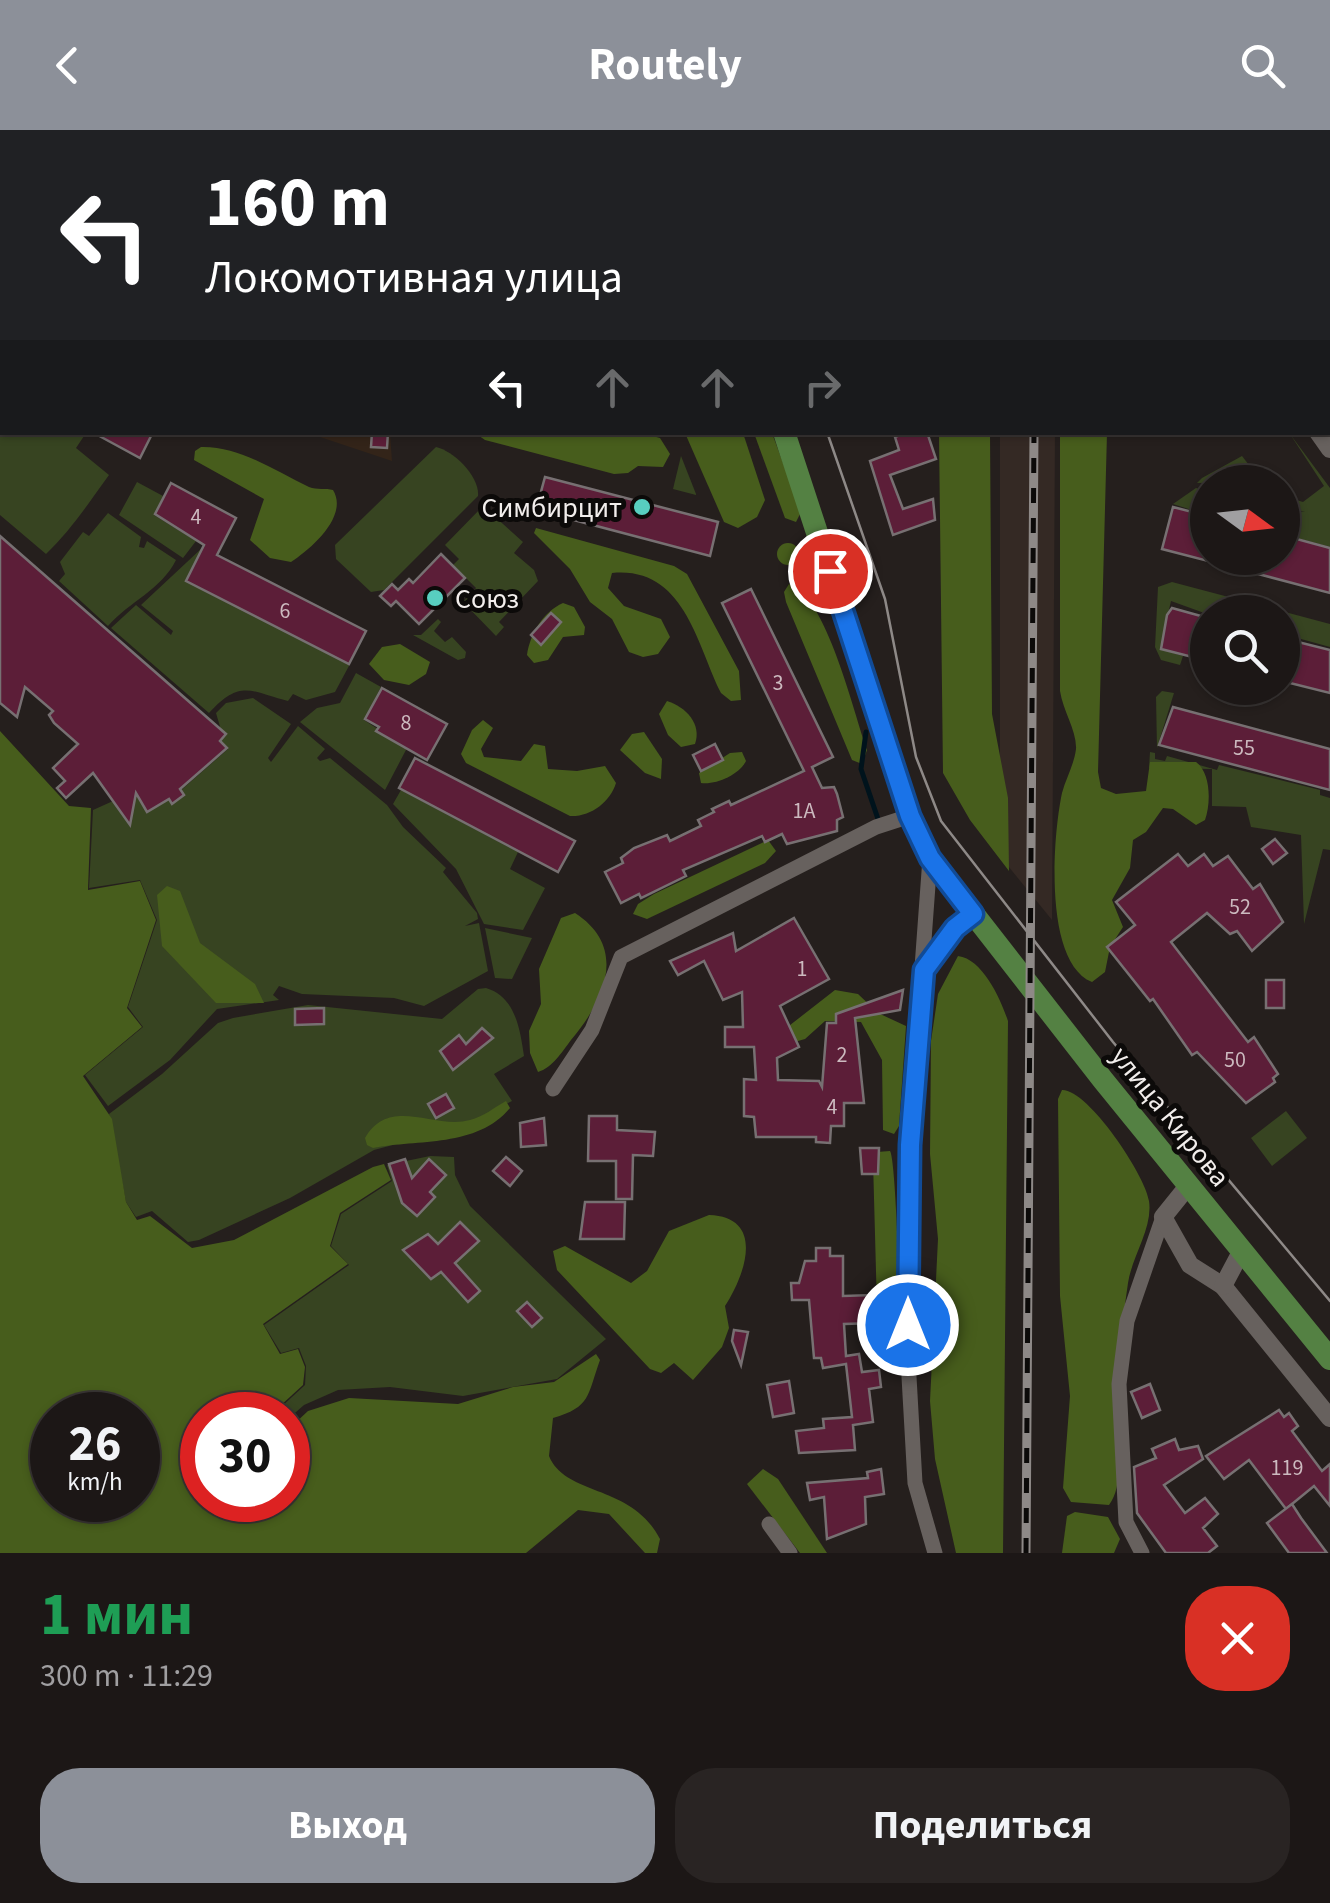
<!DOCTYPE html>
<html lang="ru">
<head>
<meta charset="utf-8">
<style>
	body { margin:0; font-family:"Source Sans 3",sans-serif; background:#292423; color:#f1f3f6; height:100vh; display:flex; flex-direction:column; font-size:38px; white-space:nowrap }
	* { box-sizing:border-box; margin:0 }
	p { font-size:32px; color:#a09fa1 }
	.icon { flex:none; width:55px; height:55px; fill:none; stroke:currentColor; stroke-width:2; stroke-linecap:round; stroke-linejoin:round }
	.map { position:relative; height:1423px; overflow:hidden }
	.panel { display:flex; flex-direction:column; background:#1c1716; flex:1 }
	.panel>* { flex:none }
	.hud { position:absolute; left:0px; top:0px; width:1330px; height:305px; box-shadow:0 2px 8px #0004,0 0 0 2px #3a3635; background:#202124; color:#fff; overflow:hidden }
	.needle { width:65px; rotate:105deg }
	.controls { position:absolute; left:1190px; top:335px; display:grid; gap:20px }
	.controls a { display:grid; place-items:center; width:110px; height:110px; border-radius:50%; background:#1c1716; box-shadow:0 2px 8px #0004,0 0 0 2px #3a3635; font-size:50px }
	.speed { position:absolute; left:30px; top:1262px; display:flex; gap:20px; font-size:50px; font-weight:700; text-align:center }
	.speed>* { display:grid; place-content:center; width:130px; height:130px; border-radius:50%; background:#1c1716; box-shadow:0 2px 8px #0004,0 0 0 2px #3a3635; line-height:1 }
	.speed small { font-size:25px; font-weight:400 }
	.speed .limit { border:15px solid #d22; background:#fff; color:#111 }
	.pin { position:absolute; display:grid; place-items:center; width:85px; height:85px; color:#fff; margin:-42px; border:5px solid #fff; border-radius:50%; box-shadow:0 2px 10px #0007 }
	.me { position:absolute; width:110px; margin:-55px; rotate:0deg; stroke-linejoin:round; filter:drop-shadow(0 0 8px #0008) }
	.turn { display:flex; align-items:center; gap:35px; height:210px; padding:0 40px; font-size:45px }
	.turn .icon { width:130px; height:130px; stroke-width:2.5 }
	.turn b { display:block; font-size:70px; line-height:85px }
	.lanes { display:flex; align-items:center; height:95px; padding:0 40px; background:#0003; justify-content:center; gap:50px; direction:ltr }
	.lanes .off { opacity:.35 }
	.round { display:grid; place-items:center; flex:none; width:105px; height:105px; border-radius:40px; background:#292423 }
	.summary { display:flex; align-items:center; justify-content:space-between; height:170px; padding:0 40px }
	h1 { font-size:60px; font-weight:700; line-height:75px; color:#1e9e55 }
	.action { display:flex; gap:20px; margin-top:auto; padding:20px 40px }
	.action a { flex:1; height:115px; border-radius:40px; background:#8c9099; color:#fff; font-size:40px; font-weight:700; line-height:115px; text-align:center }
	.action a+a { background:#292423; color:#f1f3f6 }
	header { display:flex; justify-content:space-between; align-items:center; height:130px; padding:0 40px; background:#8c9099; color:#fff; font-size:45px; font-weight:700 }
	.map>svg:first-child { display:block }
	.built { fill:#342924 }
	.education { fill:#332419 }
	.green { fill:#374421 }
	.forest { fill:#475d1c; fill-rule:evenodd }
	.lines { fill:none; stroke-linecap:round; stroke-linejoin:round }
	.stream { stroke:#00131c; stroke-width:5 }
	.building { fill:#5c1e38; stroke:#777072; stroke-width:2.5 }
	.minor { stroke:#67615e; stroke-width:15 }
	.tertiary { stroke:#67615e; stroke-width:18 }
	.primary { stroke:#548143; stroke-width:22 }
	.tram { stroke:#8e8987; stroke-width:2.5 }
	.rail-casing { stroke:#8e8987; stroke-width:9 }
	.rail { stroke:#0c0a09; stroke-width:5; stroke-dasharray:15; stroke-linecap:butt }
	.route-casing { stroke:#114b97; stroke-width:25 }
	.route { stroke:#1a73e8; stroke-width:18 }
	.poi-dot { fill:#58cec0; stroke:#0c0a09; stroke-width:4 }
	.labels { text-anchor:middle; stroke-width:10; stroke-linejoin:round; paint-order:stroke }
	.number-label { font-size:22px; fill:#ccbabf }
	.poi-label { font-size:28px; fill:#f2eeec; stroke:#0c0a09; text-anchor:end }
	.street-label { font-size:28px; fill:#f2eeec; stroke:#0c0a09 }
</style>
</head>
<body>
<header><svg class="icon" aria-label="back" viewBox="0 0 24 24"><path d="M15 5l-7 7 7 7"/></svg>Routely<svg class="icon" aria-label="search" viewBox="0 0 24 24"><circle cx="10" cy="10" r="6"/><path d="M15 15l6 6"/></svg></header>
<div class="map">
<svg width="1330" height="1423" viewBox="0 0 1330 1423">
	<rect width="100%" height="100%" fill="#251f1d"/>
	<polygon class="built" points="1000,303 1055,303 1052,790 1000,726"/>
	<polygon class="education" points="308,303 390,303 392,331"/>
	<g class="green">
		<path d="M 0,254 L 2,302 L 86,303 L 76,318 L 109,345 C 88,374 71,400 46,424 L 0,385 Z"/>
		<polygon points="1290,304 1330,358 1330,417 1283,404 1283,380 1305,382 1283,376 1283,366 1303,372 1324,356"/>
		<path d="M 436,317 C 454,321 480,347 478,366 L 384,460 L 371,462 L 336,429 L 335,415 Z"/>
		<polygon points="681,326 696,364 696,365 673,359"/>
		<polygon points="1242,326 1262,352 1197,353 1202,348"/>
		<polygon points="137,352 163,366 154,385 196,411 183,428 119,385"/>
		<polygon points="1196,358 1207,361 1207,385 1173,374"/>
		<polygon points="483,376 523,412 514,423 534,440 538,451 499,492 504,497 496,506 463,472 476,458 453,435 459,429 445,415"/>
		<path d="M 108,383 L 141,407 L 139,417 L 144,418 L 147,411 L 176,430 C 161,460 130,471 108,496 L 59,451 L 65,444 L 60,432 L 83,402 L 89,406 Z"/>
		<path d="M 202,418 L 186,451 L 350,534 L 335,562 L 306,570 L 293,564 L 288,571 C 251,562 241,548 209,583 L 111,498 L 136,475 L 171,505 L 173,501 L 141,475 Z"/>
		<polygon points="1172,452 1330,494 1330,517 1283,504 1282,482 1207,484 1171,471 1160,519 1183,526 1180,535 1161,530 1155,517 1158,457"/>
		<polygon points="438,489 441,492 434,501 445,512 452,507 466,522 465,528 458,530 413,505 421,505"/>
		<polygon points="356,543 381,557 364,590 407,618 385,660 300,592 317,578 340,573"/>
		<polygon points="1162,561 1174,563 1157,618 1156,567"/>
		<polygon points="253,568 291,594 268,628 271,632 298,596 325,619 317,628 320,631 330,628 387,675 403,697 446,738 443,742 477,783 478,789 465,796 479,793 488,841 424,876 394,868 302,864 279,856 273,865 279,870 217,879 170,930 108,976 85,945 143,897 128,877 157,790 140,750 89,758 93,680 122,667 137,667 147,682 172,668 228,619 216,606 221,600 216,583 226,573"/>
		<polygon points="1150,622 1155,623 1155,629 1165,631 1167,626 1217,640 1219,635 1320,660 1320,665 1330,668 1330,720 1323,719 1304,794 1301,705 1251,697 1246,677 1212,676 1212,639 1149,638"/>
		<polygon points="401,660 518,722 510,739 545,758 523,800 484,794 456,739 393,674"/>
		<polygon points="485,798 532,808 512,849 495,848"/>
		<path d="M 486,858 C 516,867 520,900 524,926 L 494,944 L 512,971 L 464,996 L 374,1020 L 290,1068 L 199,1110 L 188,1112 L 152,1081 L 136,1087 L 126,1072 L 109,984 L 162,944 L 218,893 L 233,888 L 308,875 L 442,889 L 478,859 Z"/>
		<polygon points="1286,981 1307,1008 1272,1036 1251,1008"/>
		<polygon points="430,1026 454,1027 455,1045 470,1076 606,1209 557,1249 463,1266 390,1257 338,1260 304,1275 288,1289 280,1278 305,1255 306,1236 299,1218 281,1223 264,1195 349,1135 331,1116 341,1084 392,1051 387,1035"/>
	</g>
	<g class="forest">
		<polygon points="475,303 642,303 660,308 670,324 663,337 638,336 628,343 614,344 485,310"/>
		<polygon points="685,303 743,303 765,370 757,387 738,398 724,392"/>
		<polygon points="754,303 772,303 801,382 796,392 785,388"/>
		<polygon points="939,303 990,303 992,584 1008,668 1009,741 970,690 943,643"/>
		<path d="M 1060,303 L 1107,303 L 1098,642 L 1101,658 L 1116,664 L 1146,661 L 1150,632 L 1196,632 C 1211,643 1211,673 1205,690 L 1196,695 L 1173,679 L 1163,678 L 1146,702 L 1133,710 L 1130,738 L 1112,770 L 1123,797 L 1110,817 L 1105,842 L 1092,852 C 1043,832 1053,705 1062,663 C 1066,648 1074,635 1076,619 C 1077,601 1063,581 1060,561 Z"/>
		<path d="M 201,317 C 240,316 275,341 309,357 C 317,360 326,358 333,360 C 349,386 311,419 291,432 L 270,428 L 250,410 L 264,369 L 194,330 L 195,321 Z"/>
		<path d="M 536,398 L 674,436 L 687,444 L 739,541 L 741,570 L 731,571 L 721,563 C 697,516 685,436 612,443 L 608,458 L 624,476 L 661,489 L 670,507 L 658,524 L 643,527 L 629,522 L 612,489 L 590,472 L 570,439 L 534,403 Z"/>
		<circle cx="788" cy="424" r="11"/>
		<path d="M 789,454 C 826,464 854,584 867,620 L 862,634 L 852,630 L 786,472 L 784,462 Z"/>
		<path d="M 563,473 L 574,477 L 585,497 L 584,505 L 563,507 L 548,530 L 534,533 L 527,525 C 530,504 543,482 563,473 Z"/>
		<polygon points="400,514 430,532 426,544 409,555 384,550 369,534 382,517"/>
		<path d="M 667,571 C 686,577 702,594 695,614 L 681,617 L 668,605 L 659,584 Z"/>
		<path d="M 483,590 L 493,598 L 481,619 L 484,627 L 521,631 L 534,614 L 545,616 L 548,639 L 577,641 L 605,636 L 616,653 C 610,672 591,687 570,686 L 466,633 L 461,624 L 472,600 Z"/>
		<path d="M 0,601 L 69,676 L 91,678 L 88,760 L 140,751 L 156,790 L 127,878 L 142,897 L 83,946 L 112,989 L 126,1072 L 137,1090 L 150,1086 L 192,1118 L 234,1110 L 373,1037 L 384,1034 L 391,1050 L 340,1083 L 330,1116 L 348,1134 L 263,1194 L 280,1224 L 298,1219 L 305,1237 L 303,1255 L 279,1277 L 285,1285 L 202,1285 L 202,1370 L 288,1370 L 288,1289 L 293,1295 L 308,1281 L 349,1268 L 458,1274 L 513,1257 L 554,1252 L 596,1224 L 600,1230 C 587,1266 591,1277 553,1288 L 549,1326 C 566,1367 631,1353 660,1409 L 657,1423 L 645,1423 L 609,1384 L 578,1380 L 526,1423 L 0,1423 ZM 52,1285 L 138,1285 L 138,1370 L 52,1370 Z"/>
		<polygon points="644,602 662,629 661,649 645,643 620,620 632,604"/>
		<path d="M 742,622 L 746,631 C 739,645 716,655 701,653 L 699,643 L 730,623 Z"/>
		<polygon points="768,710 776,721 765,733 647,789 633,784 638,774 654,764"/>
		<polygon points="167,756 180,761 200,813 255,854 264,873 216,873 162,816 157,765"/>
		<path d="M 575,783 C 629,818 604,871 571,910 C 562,922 552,938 538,942 L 530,923 L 529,901 L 541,874 L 539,839 L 561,788 Z"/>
		<path d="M 958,826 C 983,829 1001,870 1008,891 L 1003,1423 L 956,1423 L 935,1329 L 930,1271 L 938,1109 L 930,1024 L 931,911 L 938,864 Z"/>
		<polygon points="835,860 858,864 878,883 906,896 899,996 894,1004 883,1000 882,930 861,892 825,891 805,909 791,913 785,899"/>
		<path d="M 1062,960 C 1088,959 1146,1046 1149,1071 C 1153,1098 1132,1126 1128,1153 C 1122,1193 1118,1236 1116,1276 C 1114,1305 1127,1351 1109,1375 L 1071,1372 L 1063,1358 L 1070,1266 L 1060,1166 L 1058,969 Z"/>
		<path d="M 506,971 L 510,978 C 477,1018 418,1009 373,1018 L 367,1015 L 365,1008 C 390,965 434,1000 470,990 C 483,987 495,977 506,971 Z"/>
		<path d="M 890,1021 C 896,1029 901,1186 899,1206 C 899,1216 897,1220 890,1226 L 879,1222 L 878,1215 L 873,1031 L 877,1022 Z"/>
		<path d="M 709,1085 C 767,1087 744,1147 725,1176 L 729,1198 L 722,1217 L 693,1250 L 674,1233 L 661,1243 L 650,1239 L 557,1140 L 553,1121 L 565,1116 L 631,1153 L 647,1141 L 669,1101 Z"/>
		<polygon points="763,1339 778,1349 827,1423 800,1423 747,1354"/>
		<polygon points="1075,1382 1108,1387 1120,1409 1114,1423 1062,1423 1067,1386"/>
	</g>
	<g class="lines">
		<polyline class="stream" points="866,602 861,639 878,689"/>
	</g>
	<g class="building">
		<polygon points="92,302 153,302 140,328"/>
		<polygon points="372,302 388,302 387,318 371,317"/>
		<polygon points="907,302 927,302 936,329 890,345 903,379 933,369 935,390 893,405 870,331 899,320 895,307"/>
		<polygon points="545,347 718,392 710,426 536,380"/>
		<polygon points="171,353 236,388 217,425 366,501 349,534 186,451 204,415 155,384"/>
		<polygon points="1173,377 1208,386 1208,431 1162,419"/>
		<polygon points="1282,405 1330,418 1330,463 1213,432 1214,428 1282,428"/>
		<polygon points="0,406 226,604 220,611 227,618 180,659 184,665 172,674 169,669 147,682 136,663 130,695 93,643 66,668 57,658 65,651 53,638 78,614 54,593 49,585 53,581 25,557 17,587 0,573"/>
		<polygon points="441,424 465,448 419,494 396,471 391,476 380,466 392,454 398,460 409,449 413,453"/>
		<polygon points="751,459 833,627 812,637 822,658 834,657 837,664 843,687 837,690 837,701 787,714 782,704 765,712 762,706 683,740 686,746 641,768 639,764 621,773 605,742 623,733 621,728 634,718 667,705 670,711 701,696 698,690 714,682 712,679 729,671 731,675 804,641 722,473"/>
		<polygon points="1172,478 1208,488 1208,531 1161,519 1167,485"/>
		<polygon points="551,483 561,492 541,515 531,505"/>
		<polygon points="1282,508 1330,520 1330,563 1282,551"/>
		<polygon points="382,558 447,594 427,630 376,601 379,597 365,589"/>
		<polygon points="1173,577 1330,619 1330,660 1159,615"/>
		<polygon points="715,614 723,630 701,641 693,625"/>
		<polygon points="415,628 575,711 558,742 399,658"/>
		<polygon points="1275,709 1287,723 1273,734 1262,719"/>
		<polygon points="1178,724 1188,736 1204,724 1213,736 1228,726 1253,759 1260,754 1283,792 1252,821 1237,801 1230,804 1207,783 1171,812 1248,912 1254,907 1278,944 1273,948 1275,952 1246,973 1197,922 1192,925 1153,869 1150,871 1107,817 1135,795 1116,772"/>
		<polygon points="794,788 829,849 780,876 799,917 777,928 778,950 819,951 822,957 827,893 836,893 836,884 903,860 900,880 855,888 864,973 844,973 844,996 831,996 830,1013 816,1012 816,1007 756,1007 754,987 744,986 744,949 756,950 754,917 725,917 725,897 743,897 742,862 723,870 704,831 678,845 670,831 733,803 736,821"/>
		<rect x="1266" y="850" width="18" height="28"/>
		<polygon points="324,878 324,894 295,895 295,879"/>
		<polygon points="482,898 493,908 453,940 440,921 459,905 466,914"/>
		<polygon points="446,964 454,978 436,988 428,974"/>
		<polygon points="589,986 617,986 617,1000 655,1002 653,1026 633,1025 632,1069 616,1069 616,1031 588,1031"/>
		<polygon points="544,988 546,1015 521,1017 520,993"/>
		<polygon points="860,1018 879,1018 878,1044 862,1044"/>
		<polygon points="506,1027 522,1041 510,1056 493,1041"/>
		<polygon points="405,1029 412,1048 429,1029 446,1045 430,1062 435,1067 417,1086 402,1073 389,1034"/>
		<polygon points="585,1072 625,1072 624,1109 580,1109"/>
		<polygon points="460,1092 479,1111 455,1133 480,1161 468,1172 441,1142 431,1149 403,1120 428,1104 438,1114"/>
		<polygon points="816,1118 830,1118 830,1126 843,1126 843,1166 874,1165 875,1193 844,1194 846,1226 859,1224 862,1242 879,1240 881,1257 869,1259 873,1292 853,1295 855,1320 799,1323 796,1301 824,1298 823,1289 852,1287 846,1234 823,1238 821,1228 814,1228 809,1170 792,1170 791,1153 799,1153 805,1131 816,1131"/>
		<polygon points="527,1172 542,1188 532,1197 517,1181"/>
		<polygon points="734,1200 748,1202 741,1235 732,1211"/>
		<polygon points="789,1251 794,1283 773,1287 767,1255"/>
		<polygon points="1150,1254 1160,1280 1142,1288 1131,1262"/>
		<polygon points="1279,1280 1284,1287 1289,1283 1298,1296 1292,1301 1322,1341 1330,1334 1330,1376 1314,1356 1286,1379 1249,1330 1224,1349 1206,1326"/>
		<polygon points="1175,1309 1179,1320 1198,1316 1203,1329 1164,1355 1185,1383 1205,1368 1218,1384 1203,1398 1217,1416 1208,1423 1166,1423 1137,1383 1134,1337 1156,1328 1152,1319"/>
		<polygon points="881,1339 884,1364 865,1367 866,1394 827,1409 824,1367 810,1370 807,1353 868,1348 867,1342"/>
		<polygon points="1292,1374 1301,1388 1327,1423 1289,1423 1267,1393"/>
	</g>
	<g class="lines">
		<g class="minor">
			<polyline points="658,0 660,2"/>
			<polyline points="126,2 131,0"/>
			<polyline points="0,73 2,71"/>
			<polyline points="930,728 909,1015 908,1229 915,1353 935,1423"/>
			<polyline points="924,841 955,798 973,784"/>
			<polyline points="553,959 592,900 621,827 876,697 910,686"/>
			<polyline points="769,1394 790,1423"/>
			<polyline points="1142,1423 1126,1392 1119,1254 1127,1191 1163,1087"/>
		</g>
		<g class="tertiary">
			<polyline points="1123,0 1124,2"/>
			<polyline points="1318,302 1330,319"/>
			<polyline points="1188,1056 1163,1087 1190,1135 1223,1156 1330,1288"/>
			<polyline points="1223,1156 1241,1122"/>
		</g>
		<g class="primary">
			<polyline points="678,0 679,2"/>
			<polyline points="784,302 910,686 930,728 1103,950 1330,1229"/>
		</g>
		<g class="tram">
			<polyline points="719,0 720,2"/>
			<polyline points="827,302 885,469 916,627 941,691 1113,912 1330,1171"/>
		</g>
		<g class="rail-casing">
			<g id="rail">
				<polyline points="1036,2 1036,0"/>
				<polyline points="1328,46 1330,48"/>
				<polyline points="1026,1423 1034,302"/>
			</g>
		</g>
		<use href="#rail" class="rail"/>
	</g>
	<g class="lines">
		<g class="route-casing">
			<polyline id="route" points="830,441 910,686 930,728 973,784 955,798 924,840 910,1015 908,1195"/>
		</g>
		<use href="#route" class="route"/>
	</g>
	<g class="poi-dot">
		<circle cx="642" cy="377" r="10"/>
		<circle cx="435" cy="468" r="10"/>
	</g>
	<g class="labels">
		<g class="number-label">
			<text x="196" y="394">4</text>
			<text x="285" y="488">6</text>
			<text x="778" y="560">3</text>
			<text x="406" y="600">8</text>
			<text x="1244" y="625">55</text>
			<text x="804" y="688">1А</text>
			<text x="1240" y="784">52</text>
			<text x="802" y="846">1</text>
			<text x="842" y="932">2</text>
			<text x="1235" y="937">50</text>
			<text x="832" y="984">4</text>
			<text x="1287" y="1345">119</text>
		</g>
		<g class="poi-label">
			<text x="622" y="387">Симбирцит</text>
			<text x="455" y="478" text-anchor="start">Союз</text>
		</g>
		<g class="street-label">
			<text transform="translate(1171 986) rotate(51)" y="10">улица Кирова</text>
		</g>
	</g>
</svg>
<div class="controls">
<a><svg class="needle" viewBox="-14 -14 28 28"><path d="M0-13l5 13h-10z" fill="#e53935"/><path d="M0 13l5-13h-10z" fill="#a09fa1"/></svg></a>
<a><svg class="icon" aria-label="search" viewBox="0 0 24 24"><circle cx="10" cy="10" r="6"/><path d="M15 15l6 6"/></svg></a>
</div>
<div class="speed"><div>26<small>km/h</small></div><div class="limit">30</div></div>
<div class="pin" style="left:830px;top:441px;background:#d93025"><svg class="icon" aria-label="arrive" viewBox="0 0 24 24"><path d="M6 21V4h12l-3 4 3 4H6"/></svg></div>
<svg class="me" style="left:908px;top:1195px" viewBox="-20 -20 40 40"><circle r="17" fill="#1a73e8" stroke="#fff" stroke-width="3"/><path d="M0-11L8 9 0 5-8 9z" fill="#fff"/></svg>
<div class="hud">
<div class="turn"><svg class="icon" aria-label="left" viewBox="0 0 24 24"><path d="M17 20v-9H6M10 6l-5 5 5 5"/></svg><div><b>160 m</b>Локомотивная улица</div></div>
<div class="lanes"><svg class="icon" aria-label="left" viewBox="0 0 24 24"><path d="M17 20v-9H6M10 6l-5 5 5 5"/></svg><svg class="icon off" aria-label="ahead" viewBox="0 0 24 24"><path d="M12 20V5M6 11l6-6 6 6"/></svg><svg class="icon off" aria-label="ahead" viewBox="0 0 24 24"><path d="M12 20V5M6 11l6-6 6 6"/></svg><svg class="icon off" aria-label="right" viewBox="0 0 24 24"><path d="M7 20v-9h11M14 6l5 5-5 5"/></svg></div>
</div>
</div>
<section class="panel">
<div class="summary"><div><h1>1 мин</h1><p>300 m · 11:29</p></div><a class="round" style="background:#d93025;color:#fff"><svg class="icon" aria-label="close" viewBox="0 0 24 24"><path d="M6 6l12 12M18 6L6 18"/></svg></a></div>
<div class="action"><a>Выход</a><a>Поделиться</a></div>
</section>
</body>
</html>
